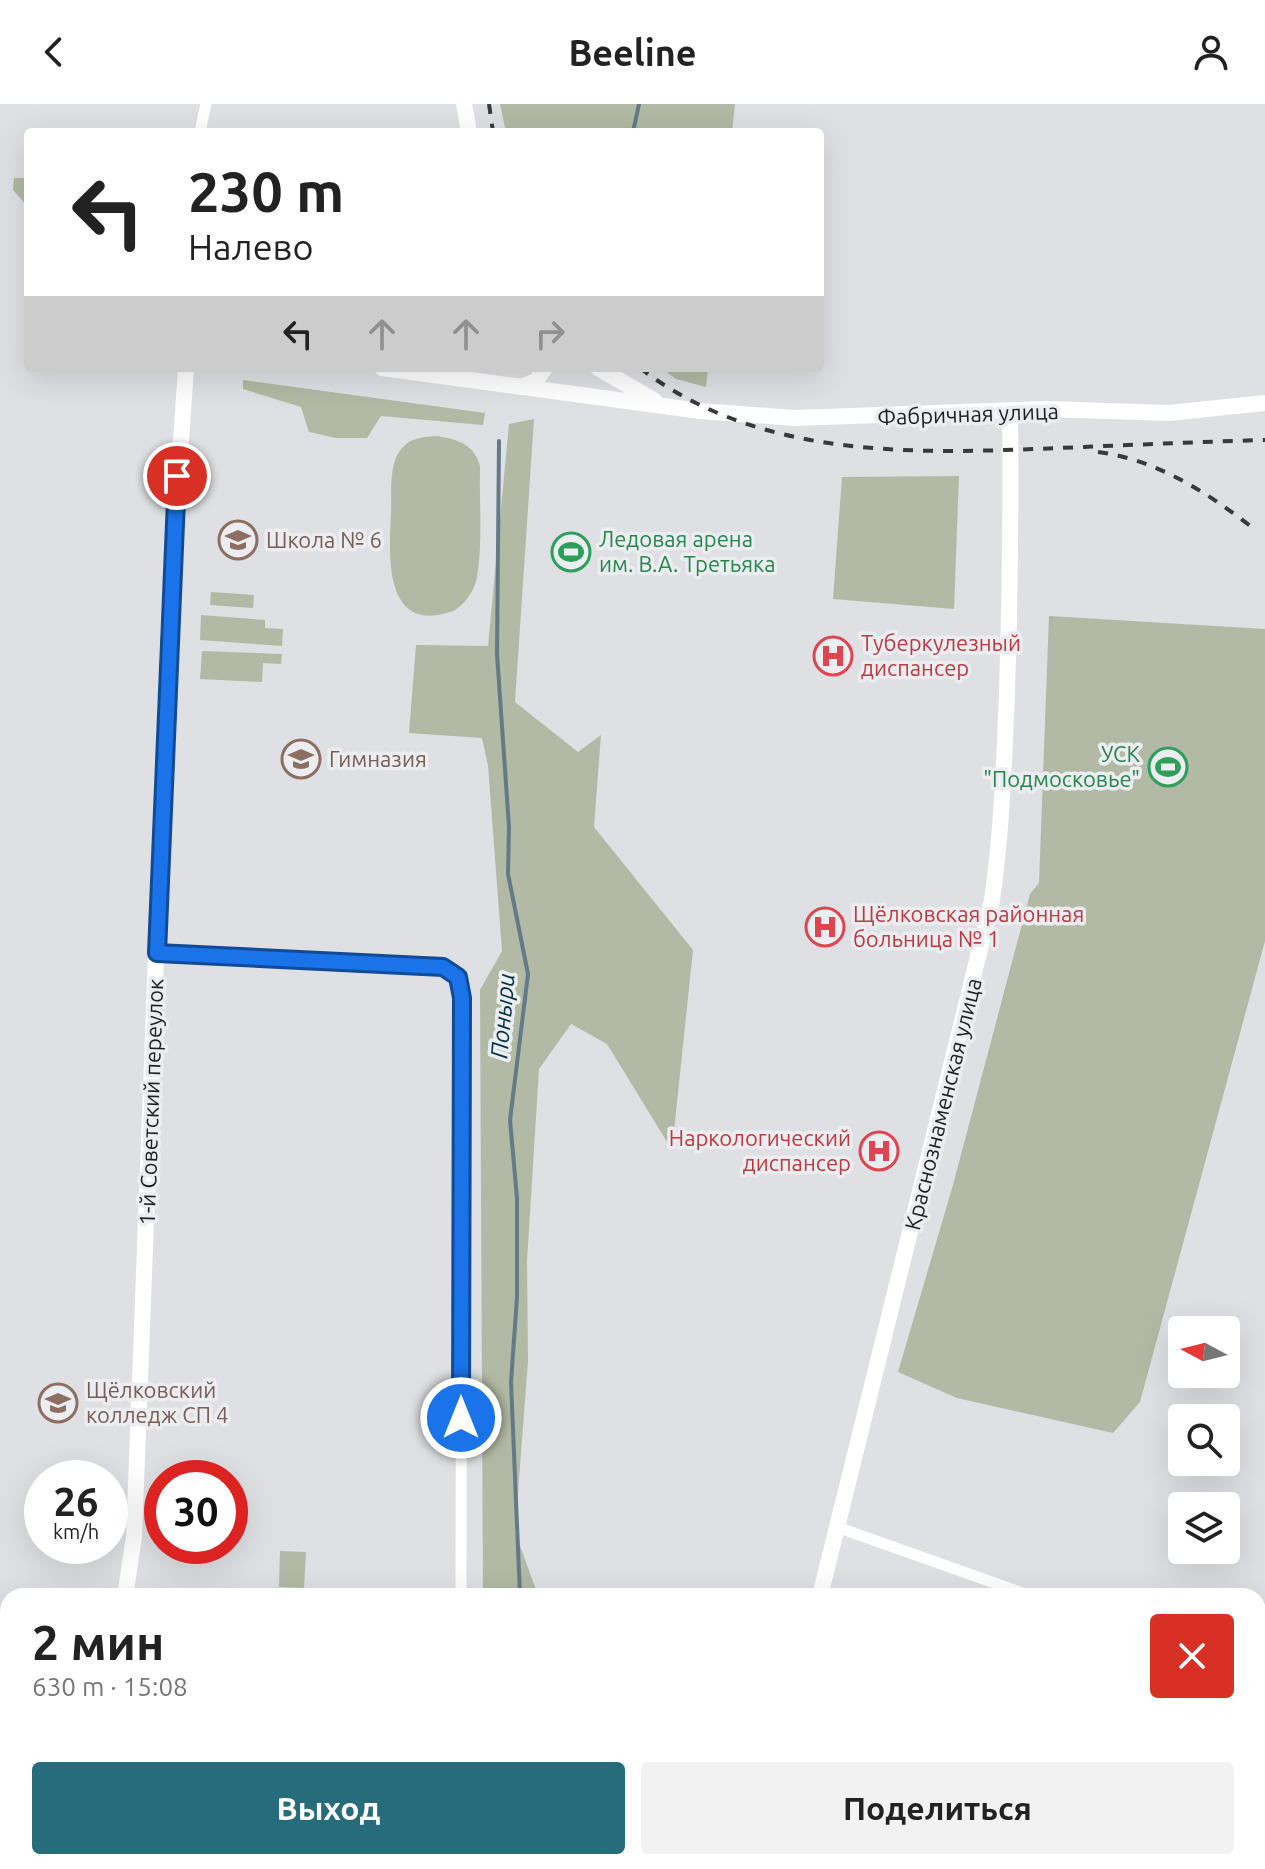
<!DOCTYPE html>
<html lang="ru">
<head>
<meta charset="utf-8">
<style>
	body { margin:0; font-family:Ubuntu,sans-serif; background:#f2f2f2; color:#222; height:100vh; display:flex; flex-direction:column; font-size:30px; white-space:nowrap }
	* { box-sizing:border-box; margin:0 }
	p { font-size:26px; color:#767676 }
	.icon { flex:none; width:44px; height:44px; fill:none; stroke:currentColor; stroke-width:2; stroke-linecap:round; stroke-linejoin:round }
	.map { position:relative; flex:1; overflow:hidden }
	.side { position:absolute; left:0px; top:1484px; width:1266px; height:282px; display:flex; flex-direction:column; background:#fff; border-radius:24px 24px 0 0; box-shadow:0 8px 32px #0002 }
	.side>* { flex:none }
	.hud { position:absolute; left:24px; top:24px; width:800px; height:244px; border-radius:8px; box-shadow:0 8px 32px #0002; background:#fff; color:#222; overflow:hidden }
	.needle { width:52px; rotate:277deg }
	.controls { position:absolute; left:1168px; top:1212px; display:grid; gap:16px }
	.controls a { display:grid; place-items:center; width:72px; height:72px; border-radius:8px; background:#fff; box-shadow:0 8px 32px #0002; font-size:40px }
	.speed { position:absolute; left:24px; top:1356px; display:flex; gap:16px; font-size:40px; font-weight:700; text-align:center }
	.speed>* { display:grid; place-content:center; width:104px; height:104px; border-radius:50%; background:#fff; box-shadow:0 8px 32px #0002; line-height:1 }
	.speed small { font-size:20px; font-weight:400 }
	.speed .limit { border:12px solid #d22; background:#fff; color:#111 }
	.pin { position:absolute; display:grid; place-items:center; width:68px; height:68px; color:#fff; margin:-34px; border:4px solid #fff; border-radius:50%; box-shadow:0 2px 8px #0007 }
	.me { position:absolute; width:88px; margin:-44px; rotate:0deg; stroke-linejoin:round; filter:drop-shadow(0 0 6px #0008) }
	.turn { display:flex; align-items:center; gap:28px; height:168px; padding:0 32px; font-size:36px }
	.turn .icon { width:104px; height:104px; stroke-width:2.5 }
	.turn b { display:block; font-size:56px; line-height:68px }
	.lanes { display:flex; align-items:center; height:76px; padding:0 32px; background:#0003; justify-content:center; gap:40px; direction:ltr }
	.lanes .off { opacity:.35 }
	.round { display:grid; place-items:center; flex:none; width:84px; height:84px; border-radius:8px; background:#f2f2f2 }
	.head { display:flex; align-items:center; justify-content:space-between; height:136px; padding:0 32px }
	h1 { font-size:48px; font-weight:700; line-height:60px }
	.primary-button { display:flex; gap:16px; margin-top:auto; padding:16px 32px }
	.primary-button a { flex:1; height:92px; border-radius:8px; background:#266c7b; color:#fff; font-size:32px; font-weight:700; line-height:92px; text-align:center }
	.primary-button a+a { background:#f2f2f2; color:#222 }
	header { display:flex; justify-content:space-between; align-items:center; height:104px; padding:0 32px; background:#fff; font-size:36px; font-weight:700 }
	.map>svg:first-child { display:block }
	.green { fill:#b2b9a4 }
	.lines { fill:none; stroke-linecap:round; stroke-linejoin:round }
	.stream { stroke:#647a88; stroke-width:4 }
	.street { stroke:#fff; stroke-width:11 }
	.secondary { stroke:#fff; stroke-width:16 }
	.rail { stroke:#39393b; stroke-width:4; stroke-dasharray:10 10; stroke-linecap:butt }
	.route-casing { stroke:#114b97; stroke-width:20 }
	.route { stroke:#1a73e8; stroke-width:14 }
	.labels { text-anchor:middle; stroke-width:7; stroke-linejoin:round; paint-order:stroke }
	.street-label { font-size:22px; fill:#1f1f21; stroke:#ecedf1 }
	.leisure-label { font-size:22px; fill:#27864d; stroke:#ecedf1; text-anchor:start }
	.education-label { font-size:22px; fill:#785e54; stroke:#ecedf1; text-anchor:start }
	.health-label { font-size:22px; fill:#be3a42; stroke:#ecedf1; text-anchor:start }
	.water-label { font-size:24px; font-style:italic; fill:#043146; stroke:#ecedf1 }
</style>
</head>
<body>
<header><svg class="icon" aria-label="back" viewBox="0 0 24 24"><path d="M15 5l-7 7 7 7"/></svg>Beeline<svg class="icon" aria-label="person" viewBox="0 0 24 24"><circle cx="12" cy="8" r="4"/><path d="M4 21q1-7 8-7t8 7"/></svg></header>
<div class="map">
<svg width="1265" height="1765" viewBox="0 0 1265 1765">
	<rect width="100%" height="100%" fill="#dee0e4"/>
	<g class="green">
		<polygon points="500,0 735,0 732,28 506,28"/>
		<polygon points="14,74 28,74 28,103 13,86"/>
		<polygon points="661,264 708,264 706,283 676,275"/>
		<polygon points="243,276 485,309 483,321 381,312 367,334 336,334 309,328 301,303 243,285"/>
		<polygon points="534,315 515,598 578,648 601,631 594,723 693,846 672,1046 607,940 571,920 539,965 527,1157 528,1257 515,1428 535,1483 534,1492 483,1492 480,886 502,847 488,661 482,634 409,629 416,541 488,542 509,320"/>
		<path d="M 437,332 C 459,336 474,340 480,362 C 479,398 483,438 477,473 C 475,486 464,502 453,507 C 383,532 389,451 391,408 C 392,389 388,358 403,343 C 412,333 425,333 437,332 Z"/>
		<polygon points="959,372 954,505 833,495 842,373"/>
		<polygon points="211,488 254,491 253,504 210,501"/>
		<polygon points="201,511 265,516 265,524 283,525 282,542 200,536"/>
		<polygon points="1049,512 1265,525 1265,837 1140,1298 1113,1329 957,1294 898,1268 953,1081 1030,790 1039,779"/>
		<polygon points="202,547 282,550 281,560 263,559 262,578 200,575"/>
		<polygon points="280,1447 306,1448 304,1484 279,1483"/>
		<polygon points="530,1758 573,1758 574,1765 532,1765"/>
	</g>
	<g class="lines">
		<g class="stream">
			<polyline points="633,28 639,0"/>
			<polyline points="499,337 497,550 509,723 508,770 528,870 510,1016 517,1094 517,1193 511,1278 520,1492"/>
			<polyline points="569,1758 570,1765"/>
			<polyline points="810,1758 818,1765"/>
		</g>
		<g class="street">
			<polyline points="200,28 206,0"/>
			<polyline points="157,849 443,863 458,873 462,894 461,1492"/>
			<polyline points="837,1423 1031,1492"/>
			<polyline points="1258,1571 1265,1574"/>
		</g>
		<g class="secondary">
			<polyline points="464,0 469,28"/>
			<polyline points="382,264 700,307 795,314 1046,305 1169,309 1265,299"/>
			<polyline points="598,264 655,297"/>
			<polyline points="521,283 536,277 545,264"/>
			<polyline points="125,1492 134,1433 169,510 186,264"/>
			<path d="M 820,1492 L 992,796 C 1002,727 1004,658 1007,589 C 1010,495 1011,401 1010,307"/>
			<polyline points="28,1765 30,1758"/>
			<polyline points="750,1765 751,1758"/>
		</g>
		<g class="rail">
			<polyline points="489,0 493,28"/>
			<path d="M 640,264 C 760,356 916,350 1059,344 C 1128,341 1196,338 1265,336"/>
			<path d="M 1098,348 C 1159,356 1209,390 1257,427"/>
		</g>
	</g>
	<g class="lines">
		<g class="route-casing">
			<polyline id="route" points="177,372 157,849 443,863 458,873 462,894 461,1314"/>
		</g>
		<use href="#route" class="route"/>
	</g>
	<defs>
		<g id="school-ring" transform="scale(2)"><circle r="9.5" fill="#ecedf1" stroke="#8d6e63" stroke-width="1.5"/><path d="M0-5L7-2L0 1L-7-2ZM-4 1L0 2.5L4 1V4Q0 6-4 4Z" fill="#8d6e63"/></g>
		<g id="stadium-ring" transform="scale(2)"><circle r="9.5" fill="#ecedf1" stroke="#2e9e5b" stroke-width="1.5"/><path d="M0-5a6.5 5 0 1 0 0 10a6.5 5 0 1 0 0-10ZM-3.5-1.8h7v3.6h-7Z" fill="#2e9e5b"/></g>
		<g id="hospital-ring" transform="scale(2)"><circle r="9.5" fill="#ecedf1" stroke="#e0444e" stroke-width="1.5"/><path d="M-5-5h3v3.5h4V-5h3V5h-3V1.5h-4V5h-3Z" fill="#e0444e"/></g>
		<g id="university-ring" transform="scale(2)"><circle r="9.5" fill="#ecedf1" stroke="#8d6e63" stroke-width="1.5"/><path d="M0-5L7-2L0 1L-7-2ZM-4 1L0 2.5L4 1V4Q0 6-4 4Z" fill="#8d6e63"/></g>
	</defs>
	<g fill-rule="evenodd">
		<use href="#school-ring" x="238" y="436"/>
		<use href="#stadium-ring" x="571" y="448"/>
		<use href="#hospital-ring" x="833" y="552"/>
		<use href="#school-ring" x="301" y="655"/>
		<use href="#stadium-ring" x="1168" y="663"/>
		<use href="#hospital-ring" x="825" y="823"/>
		<use href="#hospital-ring" x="879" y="1047"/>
		<use href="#university-ring" x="58" y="1299"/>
	</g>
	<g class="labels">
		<g class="street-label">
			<text transform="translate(968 310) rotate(-2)" y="8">Фабричная улица</text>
			<text transform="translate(151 998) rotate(-88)" y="8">1-й Советский переулок</text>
			<text transform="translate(943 1000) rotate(-76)" y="8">Краснознаменская улица</text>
		</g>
		<g class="leisure-label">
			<text x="599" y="443">Ледовая арена<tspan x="599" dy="25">им. В.А. Третьяка</tspan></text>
			<text x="1140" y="658" text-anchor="end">УСК<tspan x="1140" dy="25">"Подмосковье"</tspan></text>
		</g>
		<g class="education-label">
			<text x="266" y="444">Школа № 6</text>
			<text x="329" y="663">Гимназия</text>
			<text x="86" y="1294">Щёлковский<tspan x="86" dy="25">колледж СП 4</tspan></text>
		</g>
		<g class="health-label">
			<text x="861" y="547">Туберкулезный<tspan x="861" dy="25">диспансер</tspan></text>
			<text x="853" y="818">Щёлковская районная<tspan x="853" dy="25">больница № 1</tspan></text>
			<text x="851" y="1042" text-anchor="end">Наркологический<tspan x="851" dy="25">диспансер</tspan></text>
		</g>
		<g class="water-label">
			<text transform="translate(503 912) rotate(-85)" y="8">Поныри</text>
		</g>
	</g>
</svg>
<div class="controls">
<a><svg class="needle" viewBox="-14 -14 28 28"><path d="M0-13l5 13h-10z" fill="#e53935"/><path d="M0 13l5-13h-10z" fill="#767676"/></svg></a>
<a><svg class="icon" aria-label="search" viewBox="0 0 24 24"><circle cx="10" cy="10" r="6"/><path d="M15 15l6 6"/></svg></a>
<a><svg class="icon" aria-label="layers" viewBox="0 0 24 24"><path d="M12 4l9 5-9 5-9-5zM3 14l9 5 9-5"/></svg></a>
</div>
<div class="speed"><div>26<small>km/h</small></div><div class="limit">30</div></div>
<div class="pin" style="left:177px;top:372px;background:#d93025"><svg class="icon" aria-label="arrive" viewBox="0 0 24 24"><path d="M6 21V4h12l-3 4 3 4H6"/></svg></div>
<svg class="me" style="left:461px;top:1314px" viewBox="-20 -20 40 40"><circle r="17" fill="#1a73e8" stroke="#fff" stroke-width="3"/><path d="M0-11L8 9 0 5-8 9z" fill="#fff"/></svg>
<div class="hud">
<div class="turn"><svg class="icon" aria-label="left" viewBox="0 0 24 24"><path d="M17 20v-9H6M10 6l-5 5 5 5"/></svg><div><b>230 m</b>Налево</div></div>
<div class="lanes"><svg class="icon" aria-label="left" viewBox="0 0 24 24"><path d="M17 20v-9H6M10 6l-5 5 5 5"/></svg><svg class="icon off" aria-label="ahead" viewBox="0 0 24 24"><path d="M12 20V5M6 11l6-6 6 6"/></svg><svg class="icon off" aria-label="ahead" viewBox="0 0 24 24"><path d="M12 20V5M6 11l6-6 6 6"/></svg><svg class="icon off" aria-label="right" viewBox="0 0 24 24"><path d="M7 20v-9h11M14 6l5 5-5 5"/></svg></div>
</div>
<section class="side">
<div class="head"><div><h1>2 мин</h1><p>630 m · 15:08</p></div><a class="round" style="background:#d93025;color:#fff"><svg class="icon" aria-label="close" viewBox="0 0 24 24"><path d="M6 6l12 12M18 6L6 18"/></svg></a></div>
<div class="primary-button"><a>Выход</a><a>Поделиться</a></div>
</section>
</div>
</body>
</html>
